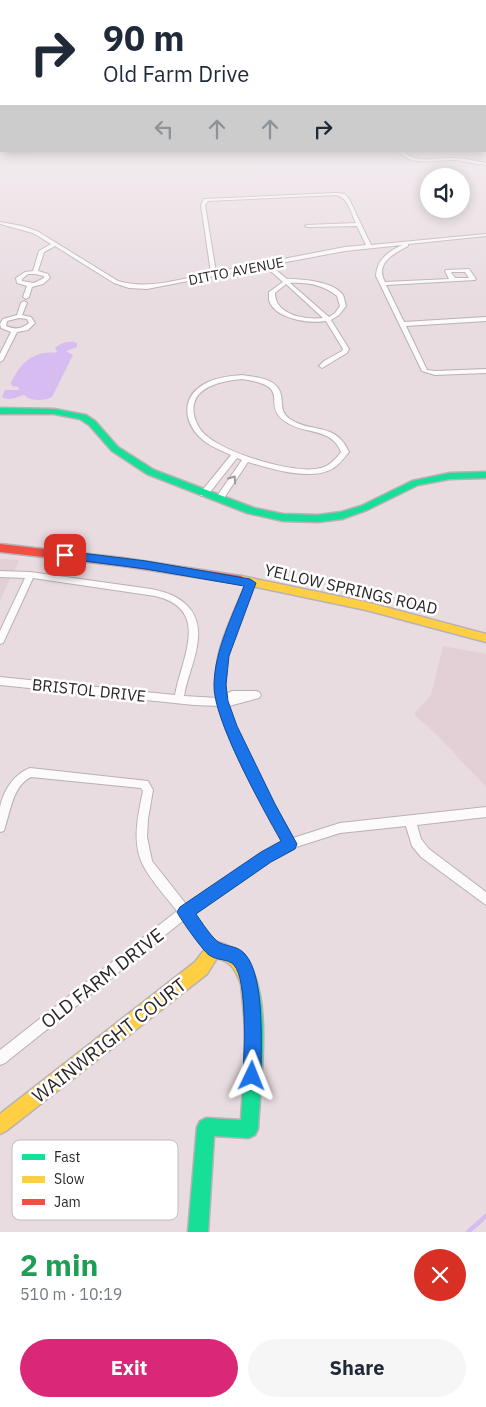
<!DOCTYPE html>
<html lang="en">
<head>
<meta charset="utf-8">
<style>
	body { margin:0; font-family:"IBM Plex Sans",sans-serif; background:#f6f6f7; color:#1f2937; height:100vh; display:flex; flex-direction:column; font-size:19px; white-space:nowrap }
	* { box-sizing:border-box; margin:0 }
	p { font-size:16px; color:#747a83 }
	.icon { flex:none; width:28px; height:28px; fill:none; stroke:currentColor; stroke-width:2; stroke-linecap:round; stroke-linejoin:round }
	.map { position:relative; height:1232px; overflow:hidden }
	.drawer { display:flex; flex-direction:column; background:#fff; flex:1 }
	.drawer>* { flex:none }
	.guide { position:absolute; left:0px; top:0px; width:486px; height:152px; box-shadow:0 2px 12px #0003; background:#fff; color:#1f2937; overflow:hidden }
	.fabs { position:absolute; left:420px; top:168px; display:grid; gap:10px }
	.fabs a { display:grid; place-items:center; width:50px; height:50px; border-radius:50%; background:#fff; box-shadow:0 2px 12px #0003; font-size:25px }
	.pin { position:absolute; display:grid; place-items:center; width:42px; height:42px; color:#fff; margin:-21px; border-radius:10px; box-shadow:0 2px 8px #0006 }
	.me { position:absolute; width:55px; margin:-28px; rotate:2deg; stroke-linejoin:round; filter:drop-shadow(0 0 4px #0008) }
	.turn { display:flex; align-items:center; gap:18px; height:105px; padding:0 20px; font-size:22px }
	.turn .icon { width:65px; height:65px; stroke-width:2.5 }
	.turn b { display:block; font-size:35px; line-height:42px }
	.lanes { display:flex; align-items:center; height:48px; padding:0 20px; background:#0003; justify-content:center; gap:25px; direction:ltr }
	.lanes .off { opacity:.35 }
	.round { display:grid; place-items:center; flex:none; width:52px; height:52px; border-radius:26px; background:#f6f6f7 }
	.headline { display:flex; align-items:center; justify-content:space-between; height:85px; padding:0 20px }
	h1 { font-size:30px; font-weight:800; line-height:38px; color:#1e9e55 }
	.button { display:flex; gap:10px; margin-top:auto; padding:10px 20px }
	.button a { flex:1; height:58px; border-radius:30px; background:#db2777; color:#fff; font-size:20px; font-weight:800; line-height:58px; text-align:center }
	.button a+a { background:#f6f6f7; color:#1f2937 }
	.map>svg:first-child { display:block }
	.built { fill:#e3cfd6 }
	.water { fill:#d6bcf0 }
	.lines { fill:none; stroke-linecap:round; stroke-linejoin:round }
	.stream { stroke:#d6bcf0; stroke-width:4.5 }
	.street-casing { stroke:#b9b1b4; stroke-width:2 }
	.fast-casing { stroke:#b9b1b4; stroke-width:3 }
	.slow-casing { stroke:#b9b1b4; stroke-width:3 }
	.jam-casing { stroke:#b9b1b4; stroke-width:3 }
	.street { fill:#fcfafa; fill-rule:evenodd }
	.fast { fill:#16e098; fill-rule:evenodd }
	.slow { fill:#ffcf43; fill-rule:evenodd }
	.jam { fill:#f24e42; fill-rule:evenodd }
	.oneway { stroke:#9f9b9c }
	.route { fill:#1a73e8; stroke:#114b97 }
	.labels { text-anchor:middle; stroke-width:5; stroke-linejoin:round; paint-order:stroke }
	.far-street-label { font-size:14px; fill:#2d2628; stroke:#fff }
	.street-label { font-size:16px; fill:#2d2628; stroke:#fff }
	.near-street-label { font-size:19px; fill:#2d2628; stroke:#fff }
	.key { fill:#fff; stroke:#c0bebe; stroke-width:1 }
	.key-label { font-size:14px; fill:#2d2628 }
</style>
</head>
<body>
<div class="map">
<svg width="486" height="1232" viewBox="0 0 486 1232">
	<rect width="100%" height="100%" fill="#e8dce1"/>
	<g class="built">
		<polygon points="0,559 19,560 0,601"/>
		<polygon points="443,646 486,654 486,787 439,737 414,714 431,695"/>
	</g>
	<path class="water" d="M 74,342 L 77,343 L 77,347 L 66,351 L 73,355 L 52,397 C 45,401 33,401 26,397 L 25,395 C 17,396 10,402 2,397 L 5,390 L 19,390 L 18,387 L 12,386 L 11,383 C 19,365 33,350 55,353 L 57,351 L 55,348 C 60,343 67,341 74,342 Z"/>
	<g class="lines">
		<polyline class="stream" points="468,1232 486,1216"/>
		<g class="street-casing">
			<g id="street">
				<polygon points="4,151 34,151 6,153"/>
				<path d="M 398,151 L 403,151 C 417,165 436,157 454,158 C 464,158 475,161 486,163 L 486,165 C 475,164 465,161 455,160 C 434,159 414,168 398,151 Z"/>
				<path d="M 336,193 L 345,194 L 349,199 L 371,245 L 486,234 L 486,236 L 408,244 L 408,246 C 393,254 375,263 385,282 L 449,279 L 445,271 L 446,270 L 469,269 L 476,279 L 475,280 L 386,285 L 404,322 L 486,317 L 486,321 L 406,326 L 427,370 L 435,371 L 486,369 L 486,373 L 435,375 L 422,371 L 376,276 C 377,259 388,252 402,245 L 345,251 L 270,265 L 287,279 C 301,279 333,281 343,295 C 344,297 345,303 346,306 L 339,315 L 331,320 L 349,349 L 347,353 L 322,368 L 319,366 L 324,361 L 342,351 L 343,349 L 326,321 C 310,324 274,319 269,300 C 269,297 269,295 269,292 L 283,282 L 265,266 L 147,289 L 129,288 L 114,283 L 55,246 L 44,252 L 38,271 L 48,274 L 50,278 L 43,284 L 32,287 L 29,297 L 26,299 L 23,297 L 27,286 L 17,283 L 16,278 L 25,272 L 33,271 L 39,251 L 51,244 L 33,233 L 0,224 L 0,222 L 22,226 L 37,231 L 118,281 C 148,290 181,279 211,273 L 201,205 L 204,199 ZM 336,195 C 348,197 351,213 356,223 L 307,225 L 305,226 L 307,227 L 357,226 L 366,245 L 345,247 L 216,272 L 205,205 L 208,201 ZM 451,272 L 465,272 L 469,278 L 455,278 ZM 28,274 L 35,274 L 44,276 L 44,278 L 34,283 L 22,281 L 22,279 ZM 290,283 C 308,282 323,285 337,296 L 340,306 L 335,313 L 329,317 ZM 286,284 L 323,318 C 305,320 275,315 275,293 Z"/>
				<path d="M 24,301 L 27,303 L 22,315 L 31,317 L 35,323 L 28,330 L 17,332 L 3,360 L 0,362 L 0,354 L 11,332 L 1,328 L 0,324 L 3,319 L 17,315 L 21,303 ZM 19,318 L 27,319 L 29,323 C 22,329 15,330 6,326 L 7,321 Z"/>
				<path d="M 242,375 C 255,377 278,378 281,395 C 283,405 280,412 290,419 C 312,434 335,421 349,452 C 344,458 339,465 332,469 C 310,481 271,469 248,462 L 222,501 L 216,501 L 215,499 L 242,460 L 237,458 L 207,496 L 201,496 L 200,494 L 201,492 L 231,455 C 222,451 212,447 204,441 C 182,423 180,395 208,382 C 219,377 231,376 242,375 ZM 242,379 C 296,387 259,404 286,422 C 305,435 331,427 341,452 C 336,459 329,466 321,468 C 295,475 229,454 208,437 C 201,432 196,424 194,415 C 189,387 221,381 242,379 Z"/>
				<path d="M 0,571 L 30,572 L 151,589 C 167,592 181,597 191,610 C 209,636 188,669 184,696 L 218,698 C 208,658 231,619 246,583 L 247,581 L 253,581 L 254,583 L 229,651 L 225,673 L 226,691 L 226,694 L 232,691 L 256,691 L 259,692 L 261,695 L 259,698 L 229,706 C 241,753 269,796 293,838 L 340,823 L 486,807 L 486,817 L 417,825 L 421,839 L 429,849 L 486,892 L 486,905 L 421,857 L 412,846 L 406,826 L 340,833 L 293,848 L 270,861 L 193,913 L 218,945 L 220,949 L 218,953 L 214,955 L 210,953 L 184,920 L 5,1063 L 0,1065 L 0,1050 L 177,911 C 166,897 153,883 144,867 C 131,844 138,815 143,791 L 141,788 L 31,777 C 13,786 11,809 5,827 L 4,831 L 0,832 C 0,824 0,815 0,808 C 3,791 14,774 30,768 L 148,781 L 153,790 L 148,819 L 147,837 L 152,861 L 186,904 L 262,853 L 283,842 C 260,800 231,753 220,706 L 194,705 L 0,685 L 0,677 L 175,695 C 181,659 212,609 155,596 L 33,578 L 4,641 L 3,643 L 0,644 L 0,631 L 25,578 L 0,577 Z"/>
			</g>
		</g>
		<g class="fast-casing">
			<g id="fast">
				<polygon points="0,408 54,409 86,415 95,421 118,447 154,470 254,508 283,514 318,515 341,512 361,506 412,481 450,473 486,472 486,478 450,479 418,485 367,510 342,519 318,522 283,521 247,513 147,474 112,451 89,425 80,419 54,414 0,414"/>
				<path d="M 249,975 L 255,977 C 270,1015 260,1088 258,1129 L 255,1135 L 249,1138 L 214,1136 L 208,1232 L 188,1232 L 197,1127 L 200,1121 L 206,1118 L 241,1120 L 246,1037 L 241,983 L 243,977 Z"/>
			</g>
		</g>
		<g class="slow-casing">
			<g id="slow">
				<polygon points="241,576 366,602 486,634 486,642 366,610 237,583 236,580"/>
				<path d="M 214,941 C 238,947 250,959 257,983 L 255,989 L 249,991 L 243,989 C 237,974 234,962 217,958 L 207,974 L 6,1131 L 0,1134 L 0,1114 L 195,962 L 209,944 Z"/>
			</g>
		</g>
		<g class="jam-casing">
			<polygon id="jam" points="0,544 123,558 241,576 246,580 241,584 123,566 0,552"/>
		</g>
		<use href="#street" class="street"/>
		<use href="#fast" class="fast"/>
		<use href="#slow" class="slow"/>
		<use href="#jam" class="jam"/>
	</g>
	<defs><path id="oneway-chevron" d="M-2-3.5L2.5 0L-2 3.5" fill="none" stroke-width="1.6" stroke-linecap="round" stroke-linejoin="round" transform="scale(1.25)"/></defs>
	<use class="oneway" href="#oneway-chevron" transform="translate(233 479) rotate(-55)"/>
	<linearGradient id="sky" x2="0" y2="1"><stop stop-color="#a1b7eb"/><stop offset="0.42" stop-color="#f5eff2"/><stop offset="1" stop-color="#f5eff2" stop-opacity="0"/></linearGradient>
	<rect width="486" height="297" fill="url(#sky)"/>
	<path class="route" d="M 65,551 L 146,561 L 250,579 L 256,583 L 229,656 L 226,685 L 228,701 L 237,726 L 275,804 L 297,844 L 295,849 L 271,862 L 196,914 C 201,921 213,940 220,943 C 229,947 238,946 245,954 C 265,976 261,1046 261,1076 L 258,1082 L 252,1084 L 246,1082 L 243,1076 C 244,1053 248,981 234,965 C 227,958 217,961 209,955 C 203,951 181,920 177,912 L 180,907 L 261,852 L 281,841 C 263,809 212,718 214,684 C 215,650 232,617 244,586 L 146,569 L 61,558 L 59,555 Z"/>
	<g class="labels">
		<g class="far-street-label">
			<text transform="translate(236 271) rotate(-11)" y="5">DITTO AVENUE</text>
		</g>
		<g class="street-label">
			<text transform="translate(351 589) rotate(13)" y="6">YELLOW SPRINGS ROAD</text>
			<text transform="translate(89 690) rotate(6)" y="6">BRISTOL DRIVE</text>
		</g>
		<g class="near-street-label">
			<text transform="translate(102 978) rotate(-38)" y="7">OLD FARM DRIVE</text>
			<text transform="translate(109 1040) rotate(-38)" y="7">WAINWRIGHT COURT</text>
		</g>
	</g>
	<rect x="12" y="1140" width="166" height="80" rx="8" class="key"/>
	<rect x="22" y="1154" width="23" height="6" fill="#16e098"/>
	<rect x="22" y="1176" width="23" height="7" fill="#ffcf43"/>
	<rect x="22" y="1199" width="23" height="6" fill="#f24e42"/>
	<g class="key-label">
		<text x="54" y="1162">Fast</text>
		<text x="54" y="1184">Slow</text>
		<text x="54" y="1207">Jam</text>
	</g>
</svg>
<div class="fabs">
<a><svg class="icon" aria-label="sound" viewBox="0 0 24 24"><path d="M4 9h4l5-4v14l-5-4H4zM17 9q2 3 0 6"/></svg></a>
</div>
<div class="pin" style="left:65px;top:555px;background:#d93025"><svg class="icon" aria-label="arrive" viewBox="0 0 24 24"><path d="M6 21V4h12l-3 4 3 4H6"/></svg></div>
<svg class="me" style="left:252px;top:1076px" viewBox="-20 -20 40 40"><path d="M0-17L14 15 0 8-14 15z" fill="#1a73e8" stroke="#fff" stroke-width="4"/></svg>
<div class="guide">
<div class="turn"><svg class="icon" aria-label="right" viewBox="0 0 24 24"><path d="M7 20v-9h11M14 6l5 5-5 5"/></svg><div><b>90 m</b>Old Farm Drive</div></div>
<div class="lanes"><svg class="icon off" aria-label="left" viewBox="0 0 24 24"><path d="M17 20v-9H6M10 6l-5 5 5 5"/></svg><svg class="icon off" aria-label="ahead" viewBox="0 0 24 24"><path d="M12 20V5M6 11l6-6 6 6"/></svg><svg class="icon off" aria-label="ahead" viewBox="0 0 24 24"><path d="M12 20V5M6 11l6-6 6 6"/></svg><svg class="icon" aria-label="right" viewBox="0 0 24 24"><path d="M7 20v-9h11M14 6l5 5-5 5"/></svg></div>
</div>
</div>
<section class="drawer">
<div class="headline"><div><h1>2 min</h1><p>510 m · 10:19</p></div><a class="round" style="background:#d93025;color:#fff"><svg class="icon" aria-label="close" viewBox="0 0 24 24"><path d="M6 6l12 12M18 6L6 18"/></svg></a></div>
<div class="button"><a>Exit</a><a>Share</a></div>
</section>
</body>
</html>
